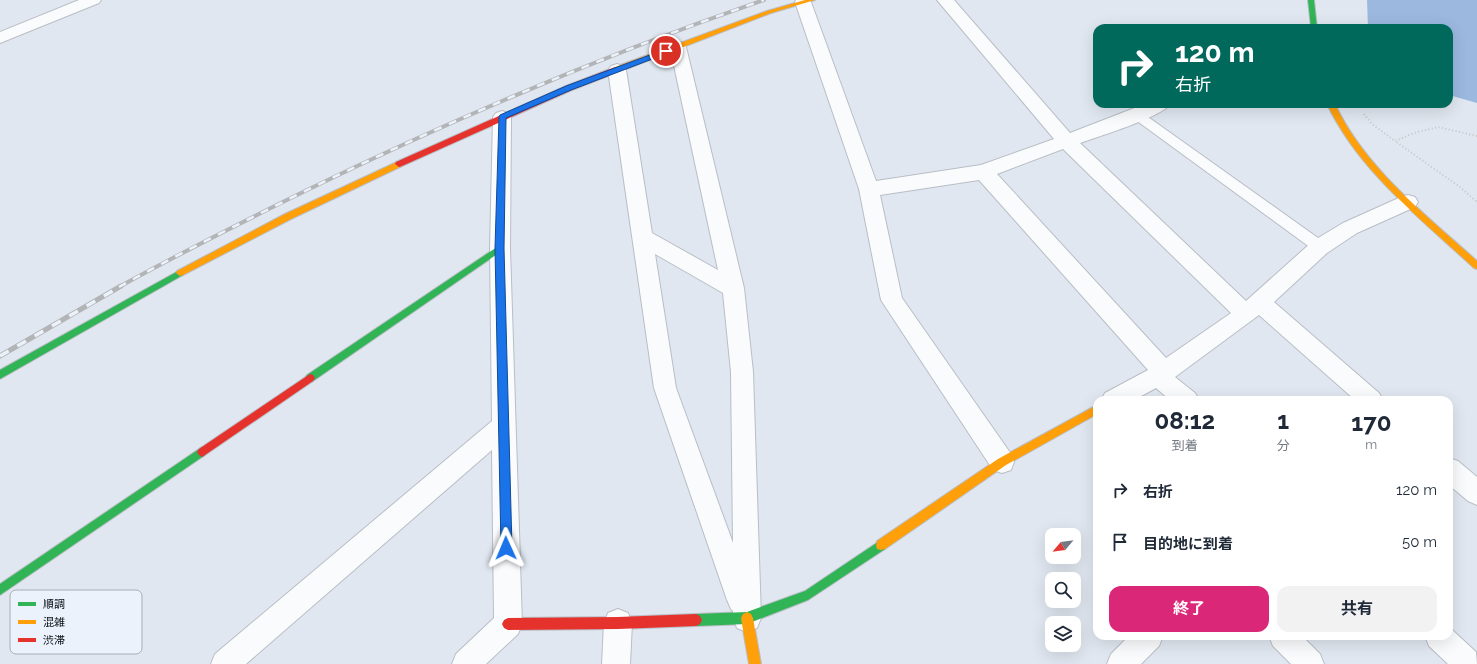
<!DOCTYPE html>
<html lang="ja">
<head>
<meta charset="utf-8">
<style>
	body { margin:0; font-family:Raleway,"Noto Sans JP",sans-serif; background:#f2f2f3; color:#1f2937; height:100vh; display:flex; flex-direction:column; font-size:15px; white-space:nowrap }
	* { box-sizing:border-box; margin:0 }
	p { font-size:13px; color:#747a83 }
	.icon { flex:none; width:22px; height:22px; fill:none; stroke:currentColor; stroke-width:2; stroke-linecap:round; stroke-linejoin:round }
	.map { position:relative; flex:1; overflow:hidden }
	.sheet { position:absolute; left:1093px; top:396px; width:360px; height:244px; display:flex; flex-direction:column; background:#fff; border-radius:12px; box-shadow:0 4px 16px #0002 }
	.sheet>* { flex:none }
	.hud { position:absolute; left:1093px; top:24px; width:360px; height:84px; border-radius:12px; box-shadow:0 4px 16px #0002; background:#00695c; color:#fff; overflow:hidden }
	.needle { width:26px; rotate:241deg }
	.buttons { position:absolute; left:1045px; top:528px; display:grid; gap:8px }
	.buttons a { display:grid; place-items:center; width:36px; height:36px; border-radius:8px; background:#fff; box-shadow:0 4px 16px #0002; font-size:20px }
	.pin { position:absolute; display:grid; place-items:center; width:34px; height:34px; color:#fff; margin:-17px; border:2px solid #fff; border-radius:50%; box-shadow:0 1px 4px #0007 }
	.me { position:absolute; width:44px; margin:-22px; rotate:359deg; stroke-linejoin:round; filter:drop-shadow(0 0 3px #0008) }
	.turn { display:flex; align-items:center; gap:14px; height:84px; padding:0 16px; font-size:18px }
	.turn .icon { width:52px; height:52px; stroke-width:2.5 }
	.turn b { display:block; font-size:28px; line-height:34px }
	.eta { display:flex; justify-content:space-evenly; align-items:center; height:68px; text-align:center }
	.eta b { font-size:24px; font-weight:700; line-height:28px }
	.button { display:flex; gap:8px; margin-top:auto; padding:8px 16px }
	.button a { flex:1; height:46px; border-radius:12px; background:#db2777; color:#fff; font-size:16px; font-weight:700; line-height:46px; text-align:center }
	.button a+a { background:#f2f2f3; color:#1f2937 }
	ul { padding:0; list-style:none }
	li { display:flex; align-items:center; gap:12px; height:52px; padding:0 16px }
	li div { flex:1 }
	li b { display:block; font-size:15px }
	li em { font-style:normal }
	.map>svg:first-child { display:block }
	.water { fill:#9cb8df }
	.lines { fill:none; stroke-linecap:round; stroke-linejoin:round }
	.lane-casing { stroke:#b9bec5; stroke-width:2 }
	.street-casing { stroke:#b9bec5; stroke-width:2 }
	.fast-casing { stroke:#b9bec5; stroke-width:2 }
	.slow-casing { stroke:#b9bec5; stroke-width:2 }
	.jam-casing { stroke:#b9bec5; stroke-width:2 }
	.path { stroke:#c4c6c9; stroke-width:2; stroke-dasharray:1 2.5; stroke-linecap:butt }
	.lane { fill:#fafbfd; fill-rule:evenodd }
	.street { fill:#fafbfd; fill-rule:evenodd }
	.fast { fill:#30b455; fill-rule:evenodd }
	.slow { fill:#ff9f0a; fill-rule:evenodd }
	.jam { fill:#e5322d; fill-rule:evenodd }
	.rail-far1-casing { stroke:#b2b4b6; stroke-width:4 }
	.rail-casing { stroke:#b2b4b6; stroke-width:5 }
	.rail-far1 { stroke:#ebf2fc; stroke-width:2.5; stroke-dasharray:8; stroke-linecap:butt }
	.rail { stroke:#ebf2fc; stroke-width:3.5; stroke-dasharray:10; stroke-linecap:butt }
	.route { fill:#1a73e8; stroke:#114b97 }
	.key { fill:#ebf2fc; stroke:#a8aeb6; stroke-width:1 }
	.key-label { font-size:11px; fill:#0a0e13 }
</style>
</head>
<body>
<div class="map">
<svg width="1477" height="664" viewBox="0 0 1477 664">
	<rect width="100%" height="100%" fill="#e0e7f0"/>
	<polygon class="water" points="1367,0 1477,0 1477,103 1449,95 1449,28 1368,28"/>
	<g class="lines">
		<g class="lane-casing">
			<polygon id="lane" points="1137,111 1141,112 1325,243 1327,247 1325,251 1320,252 1315,251 1133,118 1131,115 1133,112"/>
		</g>
		<g class="street-casing">
			<g id="street">
				<polygon points="79,0 101,0 99,3 0,43 0,32"/>
				<path d="M 796,0 L 810,0 L 811,2 L 876,181 L 981,165 L 1054,139 L 937,0 L 954,0 L 1070,133 L 1145,104 L 1170,104 C 1162,117 1097,137 1080,143 L 1246,301 L 1313,241 L 1343,223 L 1401,197 L 1408,195 L 1415,197 L 1418,202 L 1415,207 L 1357,233 L 1327,253 L 1274,302 L 1379,393 L 1383,400 L 1355,400 L 1259,315 L 1175,377 L 1195,393 L 1199,400 L 1170,400 L 1156,388 L 1134,400 L 1101,400 L 1105,393 L 1148,370 L 979,180 L 880,195 L 902,298 L 1011,454 L 1014,462 L 1011,470 L 1002,473 L 993,470 L 881,300 L 859,189 L 795,2 ZM 1063,149 L 1231,313 L 1166,358 L 997,174 Z"/>
				<path d="M 678,42 L 684,43 L 686,47 L 744,288 L 753,372 L 761,618 L 757,628 L 747,632 L 737,628 L 733,618 L 733,611 L 731,609 L 727,600 L 654,388 L 608,70 L 611,66 L 617,64 L 623,66 L 626,70 L 652,233 L 718,270 L 670,47 L 672,43 ZM 655,254 L 723,293 L 731,372 L 733,543 L 676,388 Z"/>
				<polygon points="502,111 508,113 511,117 510,248 522,624 518,634 486,664 452,664 456,654 494,618 492,450 246,664 211,664 215,654 492,421 490,248 493,117 496,113"/>
				<polygon points="1449,458 1458,461 1477,477 1477,505 1468,501 1449,485"/>
				<polygon points="618,609 628,613 632,623 630,664 602,664 604,623 608,613"/>
				<polygon points="1449,627 1476,652 1477,664 1448,664 1429,646 1425,636 1449,636"/>
				<polygon points="1129,636 1163,636 1159,646 1141,664 1107,664 1111,654"/>
				<polygon points="1269,636 1302,636 1320,654 1324,664 1291,664 1273,646"/>
			</g>
		</g>
		<g class="fast-casing">
			<g id="fast">
				<polygon points="1308,0 1314,0 1317,28 1311,28"/>
				<polygon points="500,245 504,248 503,250 313,381 310,382 307,381 305,378 307,375"/>
				<polygon points="180,270 183,271 184,273 183,275 0,379 0,370"/>
				<polygon points="202,447 205,449 207,452 205,455 0,595 0,584"/>
				<polygon points="881,540 885,541 886,545 885,549 808,600 747,624 696,626 692,624 690,620 692,616 696,614 747,612 805,591"/>
			</g>
		</g>
		<g class="slow-casing">
			<g id="slow">
				<polygon points="805,0 815,0 771,13 621,71 618,71 614,69 615,67 767,11"/>
				<path d="M 1327,104 L 1335,104 C 1364,167 1426,215 1477,261 L 1477,269 L 1474,268 C 1421,219 1359,171 1327,104 Z"/>
				<polygon points="399,161 403,164 402,166 291,219 183,275 180,276 176,273 177,271 285,214"/>
				<polygon points="1097,405 1097,414 1006,465 885,549 881,550 877,549 876,545 877,541 998,459"/>
				<polygon points="747,612 751,614 753,618 761,664 749,664 741,618 743,614"/>
			</g>
		</g>
		<g class="jam-casing">
			<g id="jam">
				<polygon points="615,67 618,67 622,69 621,71 572,90 402,166 399,167 395,164 396,162 566,86"/>
				<polygon points="310,374 313,375 315,378 313,381 205,455 202,457 199,455 197,452 199,449"/>
				<polygon points="696,614 700,616 702,620 700,624 696,626 618,629 508,630 504,628 502,624 504,620 508,618 618,617"/>
			</g>
		</g>
		<g class="path">
			<polyline points="1364,114 1372,124 1395,141"/>
			<polyline points="1477,136 1438,127 1414,133 1395,141 1460,187 1477,202"/>
		</g>
		<use href="#lane" class="lane"/>
		<use href="#street" class="street"/>
		<use href="#fast" class="fast"/>
		<use href="#slow" class="slow"/>
		<use href="#jam" class="jam"/>
		<g class="rail-far1-casing">
			<path id="rail-far1" d="M 119,287 C 180,253 243,222 305,191 C 455,118 607,54 764,0"/>
		</g>
		<g class="rail-casing">
			<polyline id="rail" points="0,356 121,286"/>
		</g>
		<use href="#rail-far1" class="rail-far1"/>
		<use href="#rail" class="rail"/>
	</g>
	<polygon class="route" points="666,49 668,50 668,53 571,90 506,118 504,248 512,548 510,551 506,553 503,551 501,548 495,248 499,117 500,115 566,86"/>
	<rect x="10" y="590" width="132" height="64" rx="6" class="key"/>
	<rect x="18" y="602" width="18" height="4" fill="#30b455"/>
	<rect x="18" y="620" width="18" height="4" fill="#ff9f0a"/>
	<rect x="18" y="638" width="18" height="4" fill="#e5322d"/>
	<g class="key-label">
		<text x="43" y="608">順調</text>
		<text x="43" y="626">混雑</text>
		<text x="43" y="644">渋滞</text>
	</g>
</svg>
<div class="buttons">
<a><svg class="needle" viewBox="-14 -14 28 28"><path d="M0-13l5 13h-10z" fill="#e53935"/><path d="M0 13l5-13h-10z" fill="#747a83"/></svg></a>
<a><svg class="icon" aria-label="search" viewBox="0 0 24 24"><circle cx="10" cy="10" r="6"/><path d="M15 15l6 6"/></svg></a>
<a><svg class="icon" aria-label="layers" viewBox="0 0 24 24"><path d="M12 4l9 5-9 5-9-5zM3 14l9 5 9-5"/></svg></a>
</div>
<div class="pin" style="left:666px;top:51px;background:#d93025"><svg class="icon" aria-label="arrive" viewBox="0 0 24 24"><path d="M6 21V4h12l-3 4 3 4H6"/></svg></div>
<svg class="me" style="left:506px;top:548px" viewBox="-20 -20 40 40"><path d="M0-17L14 15 0 8-14 15z" fill="#1a73e8" stroke="#fff" stroke-width="4"/></svg>
<div class="hud">
<div class="turn"><svg class="icon" aria-label="right" viewBox="0 0 24 24"><path d="M7 20v-9h11M14 6l5 5-5 5"/></svg><div><b>120 m</b>右折</div></div>
</div>
<section class="sheet">
<div class="eta">
<div><b>08:12</b><p>到着</p></div>
<div><b>1</b><p>分</p></div>
<div><b>170</b><p>m</p></div>
</div>
<ul>
<li><svg class="icon" aria-label="right" viewBox="0 0 24 24"><path d="M7 20v-9h11M14 6l5 5-5 5"/></svg><div><b>右折</b></div><em>120 m</em></li>
<li><svg class="icon" aria-label="arrive" viewBox="0 0 24 24"><path d="M6 21V4h12l-3 4 3 4H6"/></svg><div><b>目的地に到着</b></div><em>50 m</em></li>
</ul>
<div class="button"><a>終了</a><a>共有</a></div>
</section>
</div>
</body>
</html>
